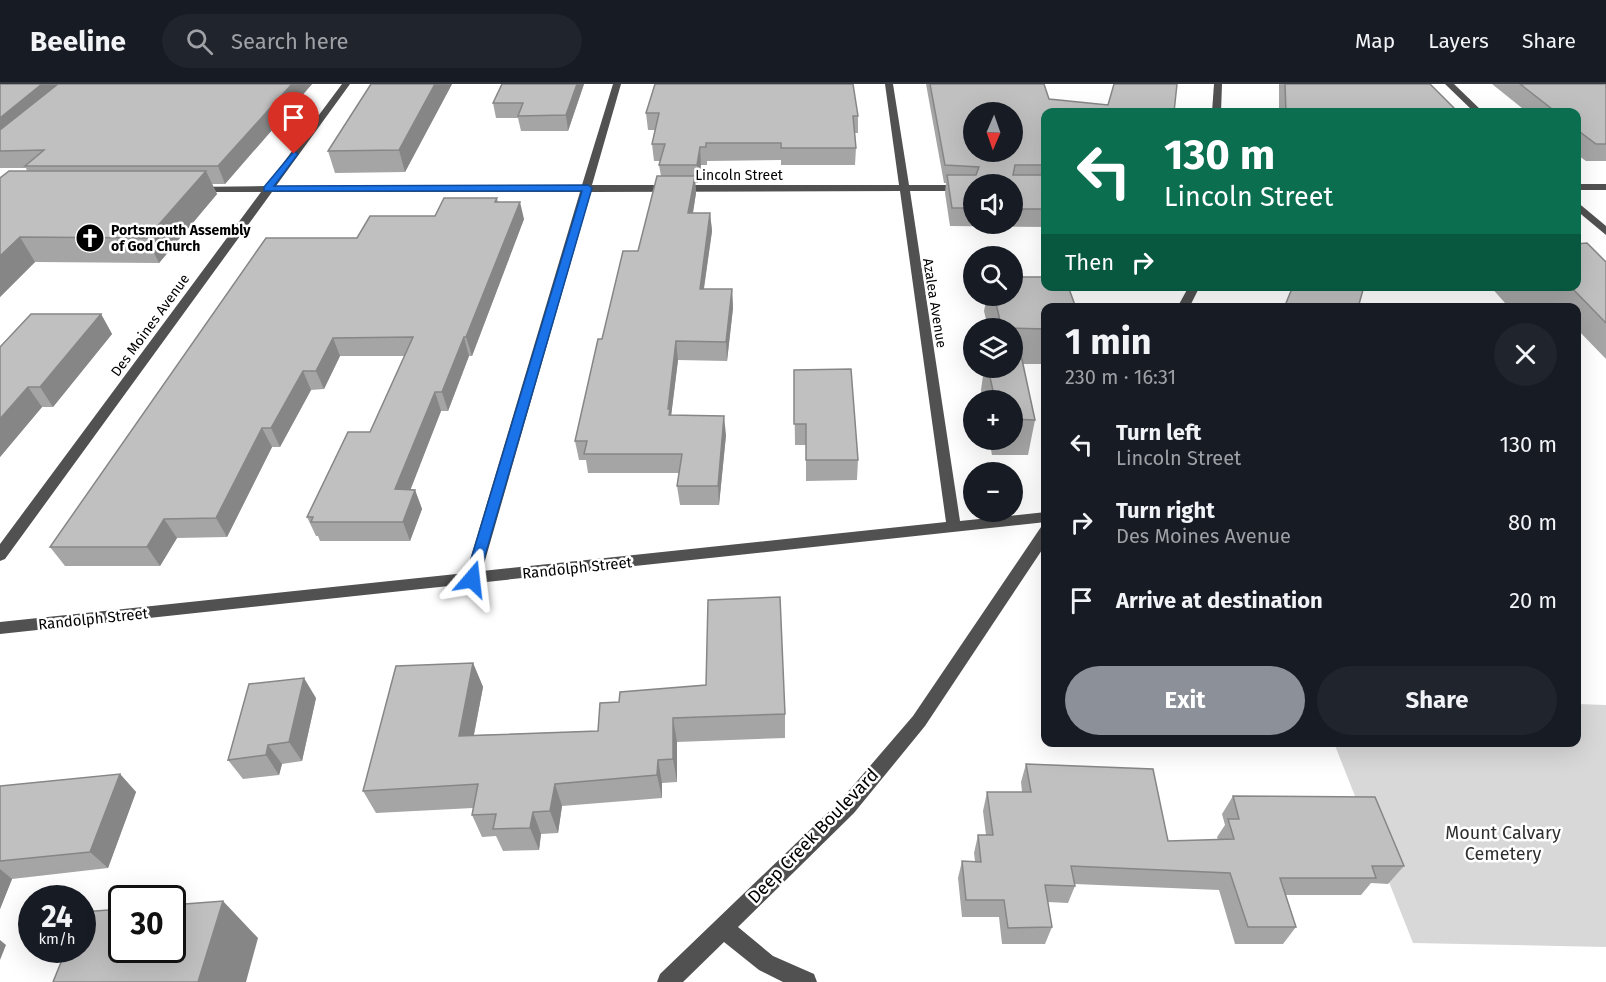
<!DOCTYPE html>
<html lang="en">
<head>
<meta charset="utf-8">
<style>
	body { margin:0; font-family:"Fira Sans",sans-serif; background:#20242c; color:#f1f3f6; height:100vh; display:flex; flex-direction:column; font-size:22px; white-space:nowrap }
	* { box-sizing:border-box; margin:0 }
	p { font-size:20px; color:#9ea1a6 }
	.icon { flex:none; width:33px; height:33px; fill:none; stroke:currentColor; stroke-width:2; stroke-linecap:round; stroke-linejoin:round }
	.map { position:relative; flex:1; overflow:hidden }
	.side { position:absolute; left:1041px; top:219px; width:540px; height:444px; display:flex; flex-direction:column; background:#171b24; border-radius:12px; box-shadow:0 6px 24px #0002 }
	.side>* { flex:none }
	.hud { position:absolute; left:1041px; top:24px; width:540px; height:183px; border-radius:12px; box-shadow:0 6px 24px #0002; background:#0b6e4f; color:#fff; overflow:hidden }
	.needle { width:39px; rotate:182deg }
	.controls { position:absolute; left:963px; top:18px; display:grid; gap:12px }
	.controls a { display:grid; place-items:center; width:60px; height:60px; border-radius:50%; background:#171b24; box-shadow:0 6px 24px #0002; font-size:30px }
	.speed { position:absolute; left:18px; top:801px; display:flex; gap:12px; font-size:30px; font-weight:700; text-align:center }
	.speed>* { display:grid; place-content:center; width:78px; height:78px; border-radius:50%; background:#171b24; box-shadow:0 6px 24px #0002; line-height:1 }
	.speed small { font-size:15px; font-weight:400 }
	.speed .limit { border:3px solid #111; border-radius:9px; background:#fff; color:#111 }
	.pin { position:absolute; display:grid; place-items:center; width:51px; height:51px; color:#fff; margin:-62px -26px; border-radius:50% 50% 50% 0; rotate:-45deg; box-shadow:0 0 6px #0007 }
	.pin .icon { rotate:45deg }
	.me { position:absolute; width:66px; margin:-33px; rotate:17deg; stroke-linejoin:round; filter:drop-shadow(0 0 4px #0008) }
	.turn { display:flex; align-items:center; gap:21px; height:126px; padding:0 24px; font-size:27px }
	.turn .icon { width:78px; height:78px; stroke-width:2.5 }
	.turn b { display:block; font-size:42px; line-height:51px }
	.then { display:flex; align-items:center; height:57px; padding:0 24px; background:#0003; gap:12px; font-size:22px }
	.round { display:grid; place-items:center; flex:none; width:63px; height:63px; border-radius:32px; background:#20242c }
	.head { display:flex; align-items:center; justify-content:space-between; height:102px; padding:0 24px }
	h1 { font-size:36px; font-weight:700; line-height:45px }
	.button { display:flex; gap:12px; margin-top:auto; padding:12px 24px }
	.button a { flex:1; height:69px; border-radius:36px; background:#8c9099; color:#fff; font-size:24px; font-weight:700; line-height:69px; text-align:center }
	.button a+a { background:#20242c; color:#f1f3f6 }
	ul { padding:0; list-style:none }
	li { display:flex; align-items:center; gap:18px; height:78px; padding:0 24px }
	li div { flex:1 }
	li b { display:block; font-size:22px }
	li em { font-style:normal }
	header { display:flex; align-items:center; gap:36px; box-sizing:border-box; height:84px; padding:0 30px; background:#171b24; border-bottom:2px solid #363941 }
	header strong { font-size:28px }
	nav { display:flex; gap:33px; margin-inline-start:auto; font-size:21px }
	.search { width:420px; height:54px; background:#20242c; display:flex; align-items:center; gap:15px; box-sizing:border-box; padding:0 21px; border-radius:33px; color:#9ea1a6; font-size:22px }
	.map>svg:first-child { display:block }
	.green { fill:#d8d8d8 }
	.lines { fill:none; stroke-linecap:round; stroke-linejoin:round }
	.minor { fill:#515151; fill-rule:evenodd }
	.wall { fill:#a5a5a5; fill-rule:evenodd }
	.shaded-wall { fill:#868686 }
	.building { fill:#c0c0c0; stroke:#868686; stroke-width:1.5; fill-rule:evenodd }
	.route { fill:#1a73e8; stroke:#114b97; stroke-width:1.5 }
	.labels { text-anchor:middle; stroke-width:5; stroke-linejoin:round; paint-order:stroke }
	.far-street-label { font-size:14px; fill:#000; stroke:#fff }
	.far-poi-label { font-size:14px; font-weight:bold; fill:#000; stroke:#fff; text-anchor:start }
	.street-label { font-size:15px; fill:#000; stroke:#fff }
	.near-park-label { font-size:18px; fill:#2f2f2f; stroke:#fff }
	.near-street-label { font-size:18px; fill:#000; stroke:#fff }
</style>
</head>
<body>
<header>
<strong>Beeline</strong>
<div class="search"><svg class="icon" aria-label="search" viewBox="0 0 24 24"><circle cx="10" cy="10" r="6"/><path d="M15 15l6 6"/></svg>Search here</div>
<nav><a>Map</a><a>Layers</a><a>Share</a></nav>
</header>
<div class="map">
<svg width="1606" height="898" viewBox="0 0 1606 898">
	<rect width="100%" height="100%" fill="#fff"/>
	<polygon class="green" points="1577,620 1606,621 1606,863 1413,859 1334,659 1576,658"/>
	<g class="lines">
		<g class="minor">
			<path d="M 342,0 L 350,0 L 276,102 L 582,101 L 613,0 L 621,0 L 592,101 L 899,101 L 885,0 L 893,0 L 909,101 L 974,101 L 974,107 L 910,107 L 960,437 L 1046,428 L 1046,438 L 0,550 L 0,538 L 466,489 L 580,108 L 272,108 L 5,475 L 0,477 L 0,460 L 261,108 L 195,108 L 191,107 L 191,103 L 266,102 ZM 900,107 L 946,438 L 482,487 L 591,108 Z"/>
			<polygon points="1214,0 1222,0 1221,28 1212,28"/>
			<polygon points="1445,0 1454,0 1483,28 1474,28"/>
			<rect x="1576" y="100" width="30" height="6"/>
			<polygon points="1576,117 1606,142 1606,151 1576,126"/>
			<polygon points="1189,202 1200,202 1189,224 1177,224"/>
			<polygon points="1046,442 1046,460 925,642 854,729 738,843 773,872 814,890 817,898 783,898 759,886 724,858 683,898 657,898 660,890 840,717 913,632 1041,443"/>
		</g>
	</g>
	<g class="wall">
		<polygon points="0,0 312,0 225,100 212,100 217,110 159,179 35,178 0,213 0,94 27,87 26,84 0,84"/>
		<polygon points="371,0 452,0 405,88 335,89 328,67"/>
		<polygon points="502,0 584,0 568,47 521,47 518,34 496,34 493,19"/>
		<path d="M 926,0 L 1044,0 L 1049,15 L 1174,28 L 1046,28 L 1046,143 L 950,142 L 945,109 L 946,99 L 944,99 ZM 974,100 L 1012,100 L 1012,140 L 974,140 Z"/>
		<polygon points="1279,0 1430,0 1458,28 1279,28"/>
		<polygon points="1492,0 1606,0 1606,77 1586,77 1576,70 1576,28 1527,28"/>
		<polygon points="646,29 858,32 858,49 855,49 856,64 855,81 781,81 781,76 707,77 707,81 701,81 698,99 695,99 696,109 693,129 710,129 712,147 704,205 732,205 733,224 727,277 678,276 671,331 726,351 719,421 680,421 677,402 679,389 588,389 586,376 579,376 575,357 602,255 638,167 661,92 659,81 660,77 654,77 652,60 655,46 648,46"/>
		<polygon points="497,114 498,118 524,135 472,272 469,272 448,327 441,327 410,406 415,406 422,425 410,457 320,457 318,452 316,452 307,433 370,348 405,272 340,272 324,305 311,306 280,363 272,363 227,453 177,454 160,482 65,482 50,463 357,154"/>
		<polygon points="1606,178 1606,275 1576,244 1576,224 1557,224 1553,219 1505,219 1490,202 1576,202"/>
		<polygon points="987,212 1012,212 1046,224 1046,280 1023,280 1035,336 1028,371 992,371 989,356 1012,356 1012,316 982,316 981,306 984,284 1012,284 1012,244 988,244 984,227"/>
		<polygon points="101,230 112,250 53,323 42,323 0,373 0,263"/>
		<polygon points="794,286 858,376 857,396 806,397 806,361 795,361"/>
		<polygon points="473,579 483,603 474,651 598,647 600,619 785,630 785,654 677,658 677,698 662,699 662,714 562,722 558,749 541,750 539,766 503,767 496,752 482,753 472,731 473,724 376,729 363,707"/>
		<polygon points="316,614 302,677 282,680 279,691 243,695 228,676"/>
		<polygon points="1026,680 1168,757 1218,756 1217,753 1225,741 1222,730 1233,712 1404,782 1388,800 1371,799 1361,811 1286,811 1296,843 1283,860 1235,860 1219,806 1075,800 1075,802 1068,819 1048,818 1052,843 1045,860 1002,860 999,833 962,833 958,794 962,777 975,777 974,769 978,751 986,751 983,727 987,708 1022,708 1021,698"/>
		<polygon points="120,690 136,708 108,784 12,795 0,825 0,702"/>
	</g>
	<g class="shaded-wall">
		<polygon points="42,0 70,0 0,58 0,34"/>
		<polygon points="292,0 312,0 225,100 218,82"/>
		<polygon points="435,0 452,0 405,88 399,66"/>
		<polygon points="577,0 584,0 568,47 566,31"/>
		<polygon points="700,63 701,81 698,99 697,81"/>
		<polygon points="206,87 217,110 159,179 147,154"/>
		<polygon points="695,92 696,109 690,146 688,129"/>
		<polygon points="520,118 524,135 472,272 466,253"/>
		<polygon points="710,129 712,147 701,223 700,205"/>
		<polygon points="20,153 35,178 0,213 0,172"/>
		<polygon points="732,205 733,224 727,277 726,258"/>
		<polygon points="101,230 112,250 53,323 40,303"/>
		<polygon points="464,253 469,272 448,327 442,308"/>
		<polygon points="333,254 340,272 324,305 316,287"/>
		<polygon points="676,257 678,276 671,333 672,344 668,325"/>
		<polygon points="303,287 311,306 280,363 271,344"/>
		<polygon points="28,303 42,323 0,373 0,335"/>
		<polygon points="435,308 441,327 403,425 395,405"/>
		<polygon points="724,332 726,351 719,421 718,402"/>
		<polygon points="262,344 272,363 227,453 216,434"/>
		<polygon points="415,406 422,425 410,457 403,438"/>
		<polygon points="164,435 177,454 160,482 147,463"/>
		<polygon points="473,579 483,603 469,675 459,652"/>
		<polygon points="304,594 316,614 302,677 289,658"/>
		<polygon points="673,634 677,658 677,698 673,675"/>
		<polygon points="268,661 282,680 279,691 266,671"/>
		<polygon points="658,676 662,699 662,714 657,691"/>
		<polygon points="120,690 136,708 108,784 90,768"/>
		<polygon points="555,700 562,722 558,749 550,727"/>
		<polygon points="533,728 541,750 539,766 530,744"/>
		<polygon points="0,785 12,795 0,825"/>
		<polygon points="223,817 258,854 246,898 198,898"/>
		<polygon points="0,856 6,861 0,876"/>
	</g>
	<g class="building">
		<polygon points="0,0 42,0 0,34"/>
		<polygon points="58,0 292,0 218,82 25,82 44,66 0,67 0,46"/>
		<polygon points="371,0 435,0 399,66 328,67"/>
		<polygon points="502,0 577,0 566,31 518,32 523,19 493,19"/>
		<polygon points="655,0 853,0 858,32 853,32 856,64 781,64 781,59 706,59 706,63 700,63 697,81 659,81 665,60 652,60 659,29 646,29"/>
		<path d="M 930,0 L 1044,0 L 1049,15 L 1108,21 L 1114,0 L 1177,0 L 1174,28 L 1046,28 L 1046,81 L 1015,81 L 1013,91 L 1046,91 L 1046,125 L 1012,125 L 1012,100 L 974,100 L 974,124 L 952,124 L 947,91 L 976,91 L 979,83 L 945,81 ZM 974,28 L 1012,28 L 1012,68 L 974,68 Z"/>
		<polygon points="1285,0 1430,0 1458,28 1286,28"/>
		<polygon points="1520,0 1606,0 1606,60 1596,60 1576,45 1576,28 1556,28"/>
		<polygon points="9,87 206,87 147,154 20,153 0,172 0,94"/>
		<polygon points="657,92 695,92 688,129 710,129 700,205 732,205 726,258 676,257 668,325 670,325 669,331 724,332 718,402 677,402 682,370 584,370 587,357 575,357 598,255 602,255 623,167 638,167"/>
		<polygon points="444,114 497,114 495,118 520,118 466,253 464,253 442,308 435,308 395,405 415,406 403,438 311,438 313,433 307,433 348,348 370,348 413,253 333,254 316,287 303,287 271,344 262,344 216,434 164,435 147,463 50,463 266,154 357,154 370,132 435,132"/>
		<polygon points="1587,159 1606,178 1606,239 1570,202 1576,202 1576,160"/>
		<polygon points="1012,193 1046,193 1046,202 1068,202 1076,224 1046,224 1046,245 1002,244 994,212 1012,212"/>
		<polygon points="1293,202 1364,202 1358,224 1284,224"/>
		<polygon points="31,230 101,230 40,303 28,303 0,335 0,263"/>
		<polygon points="1012,271 1021,271 1035,336 1012,335 1012,316 995,316 988,284 1012,284"/>
		<polygon points="851,285 858,376 806,376 806,340 794,340 794,286"/>
		<polygon points="780,513 785,630 673,634 673,675 658,676 657,691 555,700 550,727 533,728 530,744 493,745 496,730 472,731 478,700 363,707 396,582 473,579 459,652 598,647 600,619 619,618 620,608 706,601 708,516"/>
		<polygon points="304,594 289,658 268,661 266,671 228,676 249,600"/>
		<polygon points="1026,680 1153,685 1168,757 1234,755 1228,735 1239,735 1233,712 1375,713 1404,782 1372,782 1376,794 1280,794 1296,843 1248,843 1230,789 1071,782 1075,802 1045,801 1052,843 1008,844 1004,816 966,816 962,777 981,778 978,751 993,751 987,708 1031,708"/>
		<polygon points="120,690 90,768 0,777 0,702"/>
		<polygon points="223,817 198,898 53,898 66,866 82,866 82,828 122,825 122,866 172,866 172,821"/>
	</g>
	<polygon class="route" points="294,67 298,70 274,102 588,101 592,104 477,499 472,501 465,495 582,107 264,107 264,103"/>
	<defs>
		<g id="church-disc" transform="scale(1.5)"><circle r="9.5" fill="#000" stroke="#fff"/><path d="M-1.2-6h2.4v3.5h3.3v2.4h-3.3V6h-2.4V-.1h-3.3v-2.4h3.3Z" fill="#fff"/></g>
	</defs>
	<g fill-rule="evenodd">
		<use href="#church-disc" x="90" y="154"/>
	</g>
	<g class="labels">
		<g class="far-street-label">
			<text x="739" y="96">Lincoln Street</text>
			<text transform="translate(935 219) rotate(81)" y="5">Azalea Avenue</text>
			<text transform="translate(150 241) rotate(-54)" y="5">Des Moines Avenue</text>
		</g>
		<g class="far-poi-label">
			<text x="111" y="151">Portsmouth Assembly<tspan x="111" dy="16">of God Church</tspan></text>
		</g>
		<g class="street-label">
			<text transform="translate(577 484) rotate(-6)" y="5">Randolph Street</text>
			<text transform="translate(93 535) rotate(-6)" y="5">Randolph Street</text>
		</g>
		<g class="near-park-label">
			<text x="1503" y="755">Mount Calvary<tspan x="1503" dy="21">Cemetery</tspan></text>
		</g>
		<g class="near-street-label">
			<text transform="translate(813 752) rotate(-46)" y="6">Deep Creek Boulevard</text>
		</g>
	</g>
</svg>
<div class="controls">
<a><svg class="needle" viewBox="-14 -14 28 28"><path d="M0-13l5 13h-10z" fill="#e53935"/><path d="M0 13l5-13h-10z" fill="#9ea1a6"/></svg></a>
<a><svg class="icon" aria-label="sound" viewBox="0 0 24 24"><path d="M4 9h4l5-4v14l-5-4H4zM17 9q2 3 0 6"/></svg></a>
<a><svg class="icon" aria-label="search" viewBox="0 0 24 24"><circle cx="10" cy="10" r="6"/><path d="M15 15l6 6"/></svg></a>
<a><svg class="icon" aria-label="layers" viewBox="0 0 24 24"><path d="M12 4l9 5-9 5-9-5zM3 14l9 5 9-5"/></svg></a>
<a>+</a>
<a>−</a>
</div>
<div class="speed"><div>24<small>km/h</small></div><div class="limit">30</div></div>
<div class="pin" style="left:294px;top:70px;background:#d93025"><svg class="icon" aria-label="arrive" viewBox="0 0 24 24"><path d="M6 21V4h12l-3 4 3 4H6"/></svg></div>
<svg class="me" style="left:472px;top:495px" viewBox="-20 -20 40 40"><path d="M0-17L14 15 0 8-14 15z" fill="#1a73e8" stroke="#fff" stroke-width="4"/></svg>
<div class="hud">
<div class="turn"><svg class="icon" aria-label="left" viewBox="0 0 24 24"><path d="M17 20v-9H6M10 6l-5 5 5 5"/></svg><div><b>130 m</b>Lincoln Street</div></div>
<div class="then">Then<svg class="icon" aria-label="right" viewBox="0 0 24 24"><path d="M7 20v-9h11M14 6l5 5-5 5"/></svg></div>
</div>
<section class="side">
<div class="head"><div><h1>1 min</h1><p>230 m · 16:31</p></div><a class="round"><svg class="icon" aria-label="close" viewBox="0 0 24 24"><path d="M6 6l12 12M18 6L6 18"/></svg></a></div>
<ul>
<li><svg class="icon" aria-label="left" viewBox="0 0 24 24"><path d="M17 20v-9H6M10 6l-5 5 5 5"/></svg><div><b>Turn left</b><p>Lincoln Street</p></div><em>130 m</em></li>
<li><svg class="icon" aria-label="right" viewBox="0 0 24 24"><path d="M7 20v-9h11M14 6l5 5-5 5"/></svg><div><b>Turn right</b><p>Des Moines Avenue</p></div><em>80 m</em></li>
<li><svg class="icon" aria-label="arrive" viewBox="0 0 24 24"><path d="M6 21V4h12l-3 4 3 4H6"/></svg><div><b>Arrive at destination</b></div><em>20 m</em></li>
</ul>
<div class="button"><a>Exit</a><a>Share</a></div>
</section>
</div>
</body>
</html>
